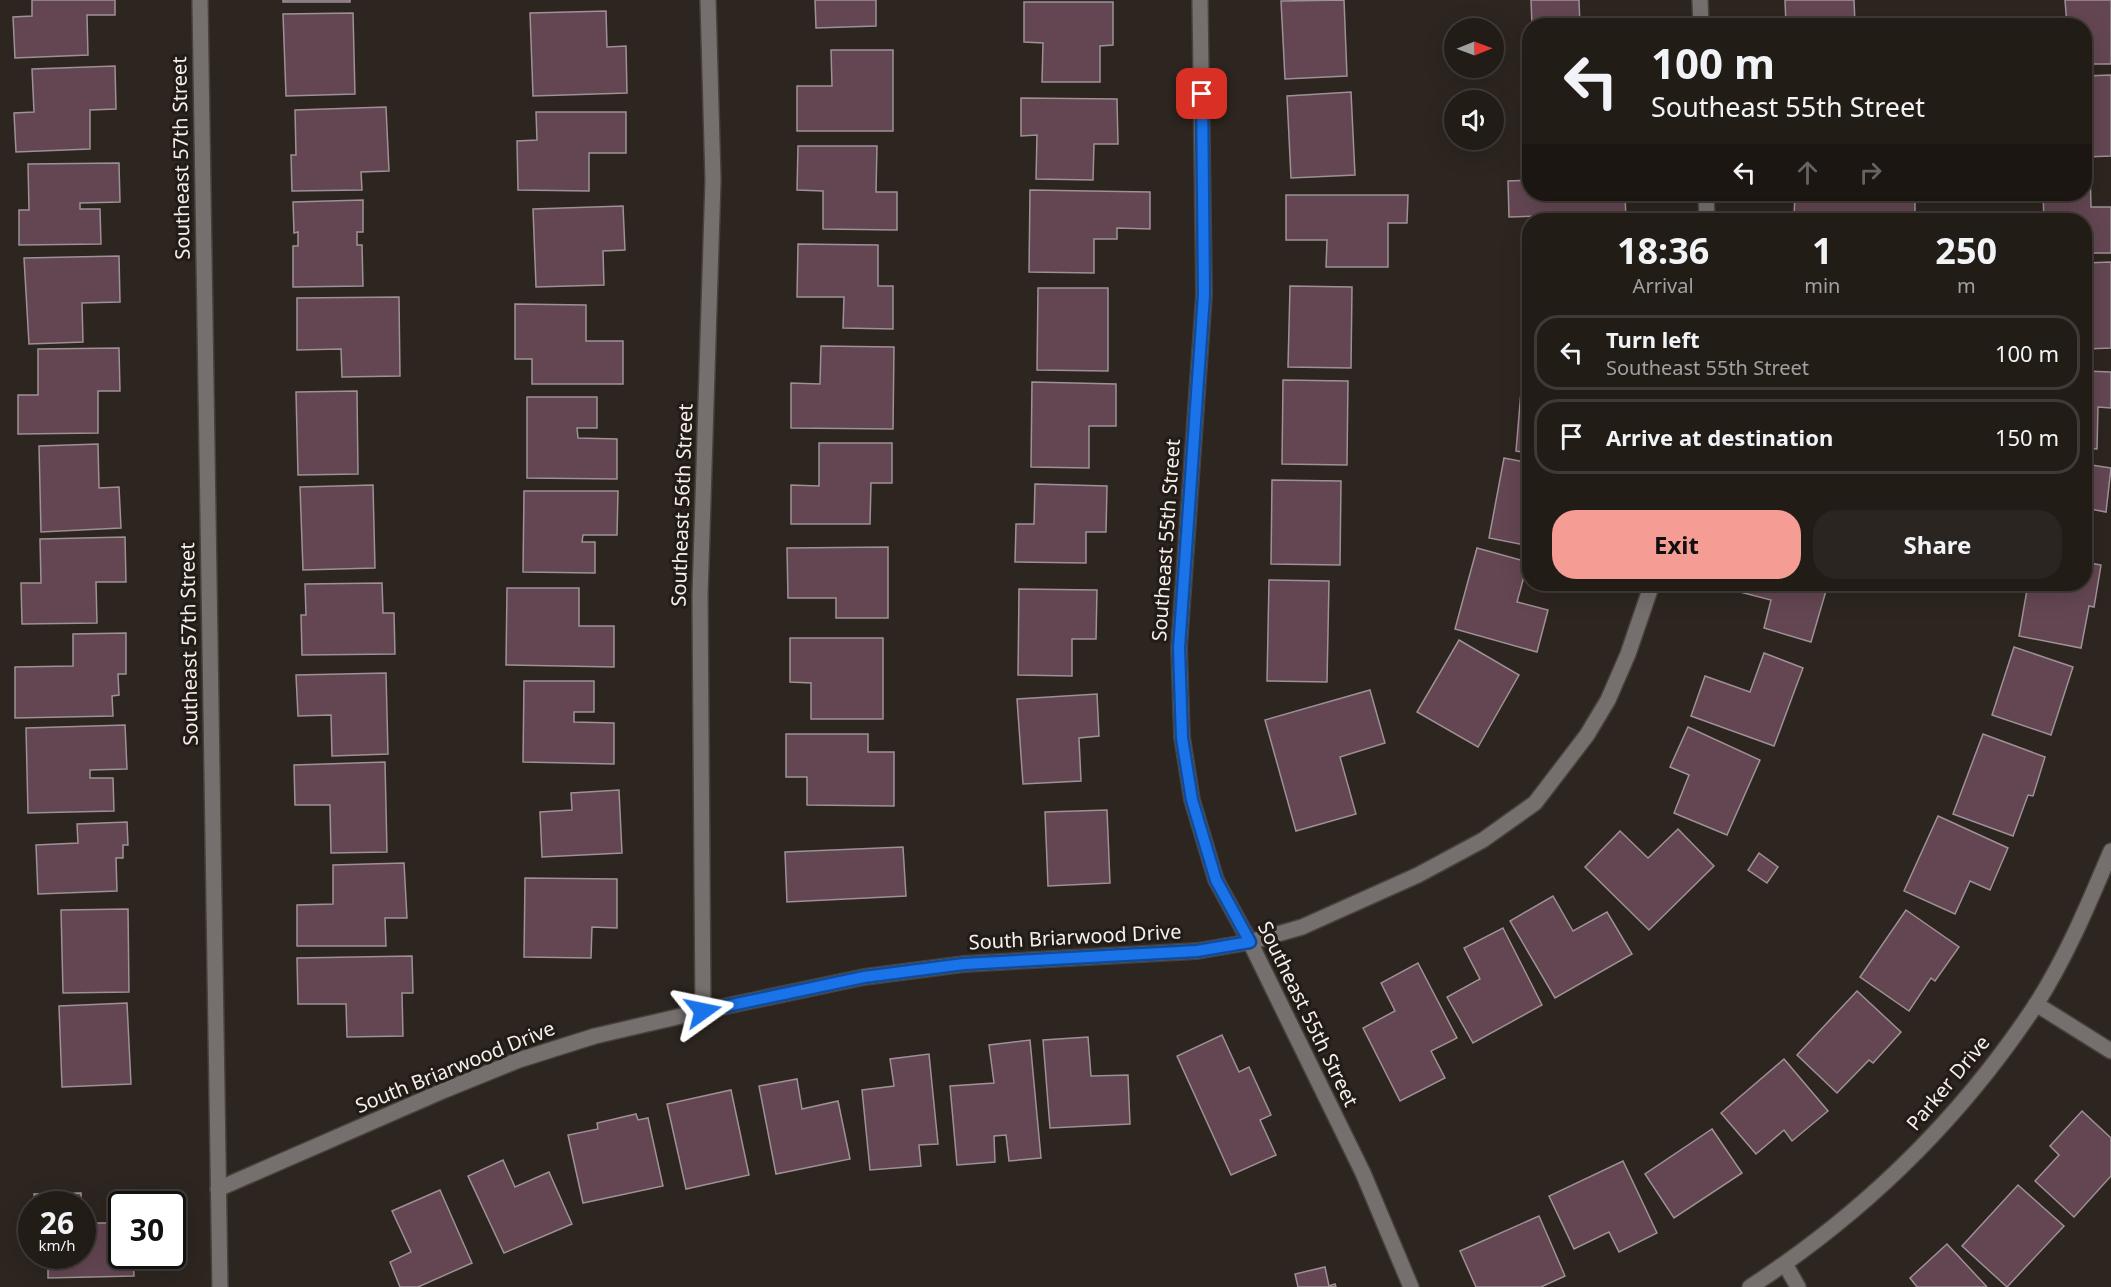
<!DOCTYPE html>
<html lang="en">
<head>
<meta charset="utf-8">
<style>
	body { margin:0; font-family:"Noto Sans",sans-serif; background:#2a2520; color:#f1f3f6; height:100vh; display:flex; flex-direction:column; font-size:22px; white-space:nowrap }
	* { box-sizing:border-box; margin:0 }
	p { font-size:20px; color:#a2a1a1 }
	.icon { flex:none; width:33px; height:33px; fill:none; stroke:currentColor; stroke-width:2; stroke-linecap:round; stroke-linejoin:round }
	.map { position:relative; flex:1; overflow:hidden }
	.panel { position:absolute; left:1522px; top:213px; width:570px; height:378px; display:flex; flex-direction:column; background:#221c17; border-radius:24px; box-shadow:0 6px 24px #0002,0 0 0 2px #3f3a36 }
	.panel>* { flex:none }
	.banner { position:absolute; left:1522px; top:18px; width:570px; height:183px; border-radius:24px; box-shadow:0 6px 24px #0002,0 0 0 2px #3f3a36; background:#221c17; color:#f1f3f6; overflow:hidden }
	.needle { width:39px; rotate:89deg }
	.buttons { position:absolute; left:1444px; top:18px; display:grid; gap:12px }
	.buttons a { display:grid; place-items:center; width:60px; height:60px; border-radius:50%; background:#221c17; box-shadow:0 6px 24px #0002,0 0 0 2px #3f3a36; font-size:30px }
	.speed { position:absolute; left:18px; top:1191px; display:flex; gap:12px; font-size:30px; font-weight:700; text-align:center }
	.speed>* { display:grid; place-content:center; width:78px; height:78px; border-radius:50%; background:#221c17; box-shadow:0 6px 24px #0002,0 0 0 2px #3f3a36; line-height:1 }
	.speed small { font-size:15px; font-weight:400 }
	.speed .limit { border:3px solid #111; border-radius:9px; background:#fff; color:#111 }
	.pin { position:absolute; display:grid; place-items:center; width:51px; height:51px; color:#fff; margin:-26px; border-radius:12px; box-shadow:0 3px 9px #0006 }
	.me { position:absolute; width:66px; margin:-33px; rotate:78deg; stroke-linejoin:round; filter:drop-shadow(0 0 4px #0008) }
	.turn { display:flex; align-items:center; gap:21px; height:126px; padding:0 30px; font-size:27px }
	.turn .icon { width:78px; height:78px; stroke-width:2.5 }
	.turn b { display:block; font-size:42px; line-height:51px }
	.lanes { display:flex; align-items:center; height:57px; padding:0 30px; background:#0003; justify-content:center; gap:30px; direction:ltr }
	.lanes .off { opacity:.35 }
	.eta { display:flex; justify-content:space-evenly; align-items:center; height:102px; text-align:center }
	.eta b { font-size:36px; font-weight:700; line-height:42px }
	.cta { display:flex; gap:12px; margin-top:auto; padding:12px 30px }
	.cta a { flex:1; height:69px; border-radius:24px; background:#f59c94; color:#111; font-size:24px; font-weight:700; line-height:69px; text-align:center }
	.cta a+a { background:#2a2520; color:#f1f3f6 }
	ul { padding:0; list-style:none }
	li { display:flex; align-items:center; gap:18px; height:75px; margin:0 12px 9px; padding:0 18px; border:3px solid #3f3a36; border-radius:24px }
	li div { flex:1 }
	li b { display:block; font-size:22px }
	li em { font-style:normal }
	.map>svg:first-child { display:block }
	.building { fill:#634652; stroke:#9d9196; stroke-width:1.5 }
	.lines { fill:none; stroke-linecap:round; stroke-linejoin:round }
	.minor-casing { stroke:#49413c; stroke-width:18 }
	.minor { stroke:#75706e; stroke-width:15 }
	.route-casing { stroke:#114b97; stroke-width:15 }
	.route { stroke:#1a73e8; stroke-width:10 }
	.labels { text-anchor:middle; stroke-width:6; stroke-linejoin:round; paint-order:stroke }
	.street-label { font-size:20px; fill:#f6f0ec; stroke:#231b16 }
</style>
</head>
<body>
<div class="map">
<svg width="2111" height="1287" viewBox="0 0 2111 1287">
	<rect width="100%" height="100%" fill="#2d251f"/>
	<g class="building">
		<polygon points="32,0 115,0 115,15 87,15 88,55 15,58 13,17 32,16"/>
		<rect x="283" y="0" width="67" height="2"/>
		<polygon points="815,0 876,0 876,26 816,28"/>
		<polygon points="1344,0 1347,76 1285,79 1281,1"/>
		<polygon points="1531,0 1579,0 1580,26 1532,26"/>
		<polygon points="1785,0 1854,0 1855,24 1874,24 1874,26 1786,26"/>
		<polygon points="2065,0 2111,0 2111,64 2085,64 2085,26 2067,26"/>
		<polygon points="1024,2 1113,2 1113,45 1100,46 1100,82 1042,82 1043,43 1024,42"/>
		<polygon points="606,11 607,47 626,46 627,93 533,96 530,13"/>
		<polygon points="353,13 355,94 286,96 283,14"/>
		<polygon points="831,50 893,50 893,131 797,131 797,86 832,86"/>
		<polygon points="115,66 116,109 90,110 90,149 16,152 14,113 34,112 32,69"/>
		<polygon points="2111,75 2111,156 2085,157 2085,76"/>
		<polygon points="1351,92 1355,175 1291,178 1287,96"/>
		<polygon points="1021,98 1117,99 1118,144 1094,144 1093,180 1036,179 1037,135 1021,136"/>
		<polygon points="386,107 389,171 361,172 362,190 292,191 291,155 296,155 295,110"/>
		<polygon points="536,112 626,112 626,153 589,153 589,191 518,190 517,141 537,140"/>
		<polygon points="798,146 877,146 876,192 897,192 897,230 823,229 823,191 797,190"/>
		<polygon points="119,163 120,202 80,203 80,209 100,209 101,244 19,245 19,210 29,210 28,164"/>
		<polygon points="2090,167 2091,207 2111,207 2111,253 2085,253 2085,220 2044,220 2043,194 2085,194 2085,168"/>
		<polygon points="1530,180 1530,194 1625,194 1626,220 1537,220 1537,216 1509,217 1508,181"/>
		<polygon points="1030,190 1150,192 1150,229 1117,228 1117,239 1094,239 1094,273 1029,272"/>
		<polygon points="1795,194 1915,194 1915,220 1831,220 1831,215 1794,216"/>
		<polygon points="1286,195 1408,195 1407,223 1388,223 1388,267 1326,267 1327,240 1286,240"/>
		<polygon points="363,200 363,232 357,232 357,245 362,245 363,286 293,287 293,246 298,246 298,232 294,233 293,202"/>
		<polygon points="623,206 625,250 603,251 604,285 536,287 533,209"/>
		<polygon points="798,244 878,245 878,286 893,286 893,329 843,328 844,297 797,297"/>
		<polygon points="119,256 120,302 82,303 83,342 29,344 24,258"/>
		<polygon points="2111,262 2111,348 2085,349 2085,263"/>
		<polygon points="1290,286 1352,287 1351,368 1288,367"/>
		<polygon points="1038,288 1108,288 1108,371 1037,370"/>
		<polygon points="399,297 400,376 342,377 341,349 297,350 297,298"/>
		<polygon points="515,304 586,305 586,341 623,341 623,384 532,384 532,359 515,359"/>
		<polygon points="821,346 894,347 893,429 791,428 791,383 820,384"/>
		<polygon points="119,348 120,391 98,391 98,433 18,434 18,395 38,395 38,349"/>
		<polygon points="1523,368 1530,368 1530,453 1516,451"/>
		<polygon points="2085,371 2111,372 2111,408 2098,407 2097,449 2085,448"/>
		<polygon points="1283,380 1348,381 1347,465 1282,464"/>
		<polygon points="1032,382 1116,384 1116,426 1089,426 1089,468 1031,467"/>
		<polygon points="357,391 358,474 298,475 296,392"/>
		<polygon points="527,397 597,397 597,428 577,428 578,438 617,439 617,479 527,478"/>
		<polygon points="819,443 892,443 892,483 871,483 870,524 791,524 791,485 819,486"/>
		<polygon points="98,444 99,488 119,487 121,528 41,532 39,446"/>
		<polygon points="1504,458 1530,463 1530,546 1489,538"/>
		<polygon points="2085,464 2111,468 2106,512 2085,508"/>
		<polygon points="1272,480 1341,481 1340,565 1271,564"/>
		<polygon points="1035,484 1107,486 1106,532 1086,532 1086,563 1015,562 1016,524 1034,524"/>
		<polygon points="373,485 375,568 303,570 300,487"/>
		<polygon points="524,491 618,491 617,535 583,535 582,542 595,542 595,573 523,572"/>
		<polygon points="125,537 126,582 96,582 97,623 22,624 21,583 41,583 40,539"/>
		<polygon points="888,547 888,618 836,618 836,598 788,598 787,548"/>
		<polygon points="1477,548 1528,562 1517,602 1548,610 1537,652 1455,629"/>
		<polygon points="2085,562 2101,565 2094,607 2089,606 2081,648 2019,636 2028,584 2085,584"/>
		<polygon points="1269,580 1329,581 1327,682 1267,681"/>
		<polygon points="382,583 383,613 394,613 395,654 302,655 301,615 306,615 305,584"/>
		<polygon points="1743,584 1828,584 1811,642 1764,628 1771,600 1740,592"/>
		<polygon points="507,588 579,588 579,626 614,626 614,667 506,665"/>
		<polygon points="1019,589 1097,590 1096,639 1072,639 1072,676 1018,675"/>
		<polygon points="126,633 126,674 118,674 119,695 112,696 113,716 15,718 15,667 73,666 73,634"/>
		<polygon points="790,638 883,638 883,719 811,719 811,683 790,682"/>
		<polygon points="1459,640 1519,675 1478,747 1417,712"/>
		<polygon points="2014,647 2073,667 2051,735 1992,715"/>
		<polygon points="1764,653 1803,668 1774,746 1691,716 1705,676 1750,692"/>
		<polygon points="386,673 388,754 332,756 331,715 298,716 296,675"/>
		<polygon points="524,681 594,681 594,712 574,712 574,722 614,723 614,764 523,762"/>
		<polygon points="1370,690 1385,743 1340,757 1356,814 1296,831 1265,720"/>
		<polygon points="1097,694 1099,736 1079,738 1081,781 1023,784 1017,699"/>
		<polygon points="125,725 127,769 90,770 90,778 113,778 114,811 28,813 26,728"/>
		<polygon points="1688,727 1760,760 1727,835 1674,813 1689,775 1670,767"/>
		<polygon points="786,734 868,734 868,752 894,752 894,806 807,805 807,777 786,777"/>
		<polygon points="1983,734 2045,757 2033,796 2028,795 2013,836 1953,814"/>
		<polygon points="385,762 387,852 331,853 330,805 295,805 294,765"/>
		<polygon points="619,790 622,853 542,857 540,812 572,810 571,793"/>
		<polygon points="1107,810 1110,883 1048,886 1045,812"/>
		<polygon points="1938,816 2008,848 1990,890 1970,881 1955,914 1904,891"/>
		<polygon points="127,822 128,845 123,845 123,858 116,858 117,891 38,894 36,845 78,843 77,824"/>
		<polygon points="1678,829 1714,866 1649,930 1585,867 1620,831 1648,858"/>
		<polygon points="903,847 906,896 787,902 785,852"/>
		<polygon points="1759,853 1778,867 1767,883 1748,870"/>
		<polygon points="404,863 407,918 385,918 386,946 297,946 297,905 333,904 333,865"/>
		<polygon points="525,878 617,879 617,928 592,927 591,958 524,957"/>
		<polygon points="1553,896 1573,931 1607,912 1632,954 1555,998 1510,921"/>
		<polygon points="128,909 129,992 63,993 61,910"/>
		<polygon points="1906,910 1959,947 1935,981 1931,978 1909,1011 1860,977"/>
		<polygon points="1503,928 1542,1005 1473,1043 1447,997 1480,979 1464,948"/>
		<polygon points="412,956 413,993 402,993 403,1036 347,1037 346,1004 298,1004 297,958"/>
		<polygon points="1418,963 1457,1038 1431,1051 1445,1078 1400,1101 1363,1028 1395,1011 1381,983"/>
		<polygon points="1857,991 1901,1032 1873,1063 1869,1060 1837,1093 1797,1055"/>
		<polygon points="127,1003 131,1084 62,1087 59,1006"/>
		<polygon points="1222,1035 1239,1072 1249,1067 1271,1115 1260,1120 1276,1155 1231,1175 1177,1056"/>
		<polygon points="1088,1037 1091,1076 1128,1075 1130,1124 1050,1128 1043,1040"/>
		<polygon points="1030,1040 1041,1158 1009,1161 1006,1135 994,1136 995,1162 957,1165 950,1086 994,1083 989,1045"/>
		<polygon points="929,1054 938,1144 919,1145 921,1166 870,1170 862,1090 894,1086 890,1059"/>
		<polygon points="1784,1059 1828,1111 1792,1141 1784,1130 1756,1154 1721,1113"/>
		<polygon points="797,1079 802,1109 838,1101 850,1159 776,1174 759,1086"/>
		<polygon points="731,1090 749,1175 686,1189 667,1104"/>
		<polygon points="2082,1111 2111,1138 2111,1176 2074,1217 2035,1181 2059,1155 2050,1146"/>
		<polygon points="636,1114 638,1120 648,1118 663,1186 583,1203 568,1135 598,1129 597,1123"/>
		<polygon points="1712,1129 1742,1173 1674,1218 1645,1174"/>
		<polygon points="503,1160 515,1187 549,1172 572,1224 504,1253 468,1176"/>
		<polygon points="1623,1161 1657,1233 1619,1252 1609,1232 1574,1249 1549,1196"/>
		<polygon points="2018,1185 2064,1226 2007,1287 1962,1246"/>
		<polygon points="440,1190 472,1263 418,1287 400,1287 390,1262 411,1252 392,1211"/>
		<polygon points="81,1193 81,1204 35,1204 34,1194"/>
		<polygon points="1539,1216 1565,1276 1541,1287 1476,1287 1460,1251"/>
		<polygon points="82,1223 122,1223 122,1256 133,1256 134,1276 48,1278 48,1256 82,1256"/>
		<polygon points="1947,1244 1987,1287 1917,1287 1910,1278"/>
		<polygon points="1325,1267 1329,1286 1335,1284 1336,1287 1298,1287 1295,1274"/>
	</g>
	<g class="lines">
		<g class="minor-casing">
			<g id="minor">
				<polyline points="200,0 220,1287"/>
				<polyline points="1200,0 1204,295 1179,648 1182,737 1192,800 1216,880 1250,942 1363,1173 1411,1287"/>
				<polyline points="1700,0 1701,26"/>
				<polyline points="1706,194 1707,220"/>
				<polyline points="2036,1004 2111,1051"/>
				<polyline points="703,1011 700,595 713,180 708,0"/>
				<polyline points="218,1189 445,1090 519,1060 595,1036 703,1011 864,977 964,964 1197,951 1250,942 1302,927 1418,875 1483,840 1535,803 1587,735 1608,700 1628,654 1652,584"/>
				<polyline points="1785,1264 1798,1287"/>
				<path d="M 1750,1287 C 1864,1213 1960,1119 2035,1006 C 2066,958 2089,903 2111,851"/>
			</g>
		</g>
		<use href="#minor" class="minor"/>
	</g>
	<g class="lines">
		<g class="route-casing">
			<polyline id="route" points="703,1011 864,977 964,964 1197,951 1250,942 1216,880 1192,800 1182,738 1179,648 1204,295 1202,94"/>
		</g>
		<use href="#route" class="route"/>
	</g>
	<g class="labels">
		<g class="street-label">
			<text transform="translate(181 158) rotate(-91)" y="7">Southeast 57th Street</text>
			<text transform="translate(682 505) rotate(-88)" y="7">Southeast 56th Street</text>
			<text transform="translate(1166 540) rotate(-86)" y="7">Southeast 55th Street</text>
			<text transform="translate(189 644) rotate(-91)" y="7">Southeast 57th Street</text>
			<text transform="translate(1075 937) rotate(-3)" y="7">South Briarwood Drive</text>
			<text transform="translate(1308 1014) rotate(64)" y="7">Southeast 55th Street</text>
			<text transform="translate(455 1067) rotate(-22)" y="7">South Briarwood Drive</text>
			<text transform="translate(1948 1083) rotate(-50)" y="7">Parker Drive</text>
		</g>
	</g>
</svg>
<div class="buttons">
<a><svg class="needle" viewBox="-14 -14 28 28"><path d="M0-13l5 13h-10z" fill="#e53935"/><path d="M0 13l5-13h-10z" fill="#a2a1a1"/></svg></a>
<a><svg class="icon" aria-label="sound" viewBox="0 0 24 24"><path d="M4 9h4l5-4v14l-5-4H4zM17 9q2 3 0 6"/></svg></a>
</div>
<div class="speed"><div>26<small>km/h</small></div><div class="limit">30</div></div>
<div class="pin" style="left:1202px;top:94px;background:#d93025"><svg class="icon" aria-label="arrive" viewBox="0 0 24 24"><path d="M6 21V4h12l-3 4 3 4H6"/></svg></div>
<svg class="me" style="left:703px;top:1011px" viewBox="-20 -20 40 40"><path d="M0-17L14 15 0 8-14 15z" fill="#1a73e8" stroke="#fff" stroke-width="4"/></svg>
<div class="banner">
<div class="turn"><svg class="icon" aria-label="left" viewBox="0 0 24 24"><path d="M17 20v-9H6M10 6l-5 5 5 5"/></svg><div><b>100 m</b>Southeast 55th Street</div></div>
<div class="lanes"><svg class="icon" aria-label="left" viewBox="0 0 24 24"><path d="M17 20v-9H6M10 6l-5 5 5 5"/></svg><svg class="icon off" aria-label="ahead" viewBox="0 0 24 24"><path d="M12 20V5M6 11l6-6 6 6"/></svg><svg class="icon off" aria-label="right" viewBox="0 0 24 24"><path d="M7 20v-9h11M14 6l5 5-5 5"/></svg></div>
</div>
<section class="panel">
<div class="eta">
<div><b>18:36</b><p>Arrival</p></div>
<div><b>1</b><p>min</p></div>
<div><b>250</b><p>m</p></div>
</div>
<ul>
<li><svg class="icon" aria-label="left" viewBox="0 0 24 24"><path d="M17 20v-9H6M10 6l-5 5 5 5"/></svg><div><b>Turn left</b><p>Southeast 55th Street</p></div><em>100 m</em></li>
<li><svg class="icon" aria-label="arrive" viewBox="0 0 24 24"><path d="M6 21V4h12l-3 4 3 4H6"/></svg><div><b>Arrive at destination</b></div><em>150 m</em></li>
</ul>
<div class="cta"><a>Exit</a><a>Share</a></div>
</section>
</div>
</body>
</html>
